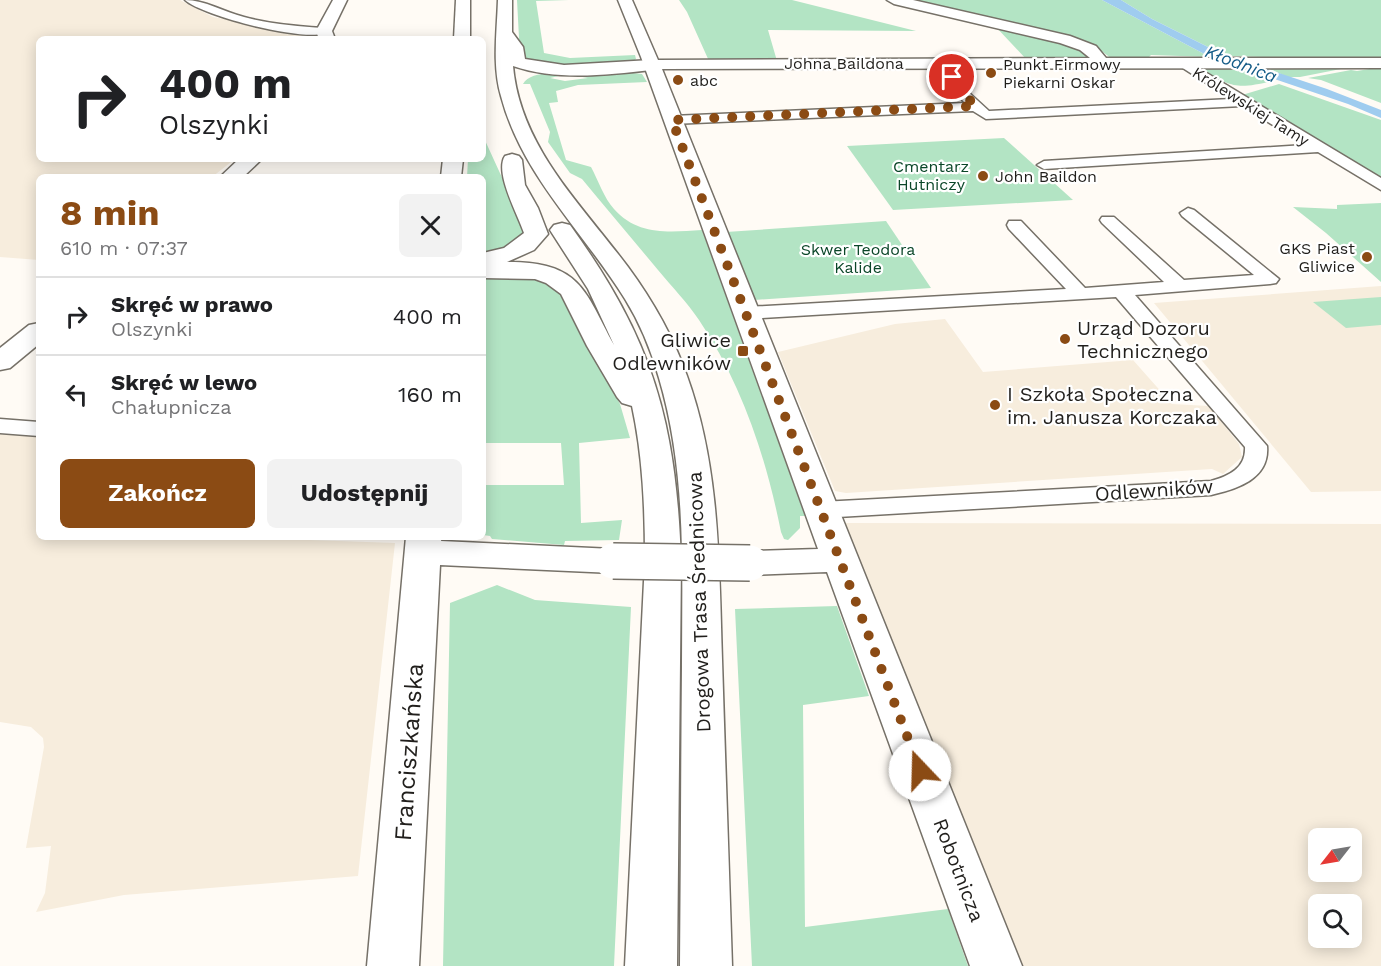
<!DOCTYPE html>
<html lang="pl">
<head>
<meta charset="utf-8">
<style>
	body { margin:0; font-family:"Work Sans",sans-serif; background:#f2f2f2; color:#202124; height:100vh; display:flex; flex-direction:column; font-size:22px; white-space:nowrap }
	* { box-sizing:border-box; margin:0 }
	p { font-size:20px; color:#757577 }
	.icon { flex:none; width:33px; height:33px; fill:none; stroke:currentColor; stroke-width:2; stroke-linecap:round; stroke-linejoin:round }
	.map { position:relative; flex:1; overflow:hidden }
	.side { position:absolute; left:36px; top:174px; width:450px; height:366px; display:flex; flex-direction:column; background:#fff; border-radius:9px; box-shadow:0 3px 15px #0003 }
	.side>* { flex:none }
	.top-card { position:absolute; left:36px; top:36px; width:450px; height:126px; border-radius:9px; box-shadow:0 3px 15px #0003; background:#fff; color:#202124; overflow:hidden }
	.needle { width:39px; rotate:239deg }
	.fabs { position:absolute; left:1308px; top:828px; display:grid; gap:12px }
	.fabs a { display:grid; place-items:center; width:54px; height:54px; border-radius:9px; background:#fff; box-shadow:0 3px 15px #0003; font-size:30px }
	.pin { position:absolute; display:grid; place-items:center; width:51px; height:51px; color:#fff; margin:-26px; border:3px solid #fff; border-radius:50%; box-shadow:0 2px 6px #0007 }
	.me { position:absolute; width:66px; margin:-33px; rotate:339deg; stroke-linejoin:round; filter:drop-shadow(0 0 4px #0008) }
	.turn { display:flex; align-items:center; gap:21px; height:126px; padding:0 24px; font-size:27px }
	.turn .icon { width:78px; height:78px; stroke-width:2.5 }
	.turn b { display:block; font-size:42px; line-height:51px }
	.round { display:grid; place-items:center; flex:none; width:63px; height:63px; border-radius:9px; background:#f2f2f2 }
	.summary { display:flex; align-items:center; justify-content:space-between; height:102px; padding:0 24px }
	h1 { font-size:36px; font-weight:700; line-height:45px; color:#8b4b14 }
	.primary-button { display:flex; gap:12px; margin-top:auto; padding:12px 24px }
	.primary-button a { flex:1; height:69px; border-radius:9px; background:#8b4b14; color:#fff; font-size:24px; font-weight:700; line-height:69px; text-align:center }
	.primary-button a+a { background:#f2f2f2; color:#202124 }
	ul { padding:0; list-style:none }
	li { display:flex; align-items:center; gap:18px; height:78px; padding:0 24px; border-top:2px solid #e0e0e0 }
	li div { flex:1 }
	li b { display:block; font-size:22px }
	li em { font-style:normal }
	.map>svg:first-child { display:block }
	.built { fill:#f7eddd; fill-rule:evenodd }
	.green { fill:#b3e4c4 }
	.water { fill:#9fccef }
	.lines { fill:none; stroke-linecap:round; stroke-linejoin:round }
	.street-casing { stroke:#767168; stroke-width:3 }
	.secondary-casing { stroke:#767168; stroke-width:3 }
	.primary-casing { stroke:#767168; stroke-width:3 }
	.street { fill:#fff; fill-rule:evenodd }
	.secondary { fill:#fff; fill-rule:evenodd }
	.primary { fill:#fff; fill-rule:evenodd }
	.secondary-bridge-casing { stroke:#767168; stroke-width:38; stroke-linecap:butt }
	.secondary-bridge { stroke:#fff; stroke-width:35 }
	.route { stroke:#8b4b14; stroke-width:10; stroke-dasharray:0 18 }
	.poi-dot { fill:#8b4b14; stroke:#fff; stroke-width:2 }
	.labels { text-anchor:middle; stroke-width:4.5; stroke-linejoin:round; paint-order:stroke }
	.far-street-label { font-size:16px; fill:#211f1c; stroke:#fff }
	.far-poi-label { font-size:16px; fill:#211f1c; stroke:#fff; text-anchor:start }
	.far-park-label { font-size:16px; fill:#0a4628; stroke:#fff }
	.far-water-label { font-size:18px; font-style:italic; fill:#135b87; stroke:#fff }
	.poi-label { font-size:20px; fill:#211f1c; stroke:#fff; text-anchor:start }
	.street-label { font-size:20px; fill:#211f1c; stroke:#fff }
	.near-street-label { font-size:24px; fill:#211f1c; stroke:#fff }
</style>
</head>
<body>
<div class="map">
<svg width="1381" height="966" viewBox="0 0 1381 966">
	<rect width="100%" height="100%" fill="#fffbf5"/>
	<g class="built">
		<polygon points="0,0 180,0 213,17 292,31 313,39 39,39 39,159 235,159 212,177 39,177 39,260 0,257"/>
		<polygon points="1381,286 1381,491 1311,492 1154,303"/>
		<polygon points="945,319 983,372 1133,360 1172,404 1209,406 1239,444 1242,457 1223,474 1212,469 846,493 835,491 778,352 895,324"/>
		<polygon points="0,432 39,437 39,537 229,537 395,543 358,876 124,895 36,912 45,893 51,846 26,848 44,747 43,738 31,727 0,722"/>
		<path d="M 839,523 L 1381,524 L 1381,966 L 1020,966 ZM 1318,838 L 1352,838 L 1352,872 L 1318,872 ZM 1318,904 L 1352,904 L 1352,938 L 1318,938 Z"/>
	</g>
	<g class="green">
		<polygon points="517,0 569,0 536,1 544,53 570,58 635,55 636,59 634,61 547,67 520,57"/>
		<polygon points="679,0 792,0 916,31 768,30 777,61 709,61 687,12"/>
		<polygon points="913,0 1102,0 1210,57 1151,55 1146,60 1112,59 1099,49 1071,36"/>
		<polygon points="1121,0 1381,0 1381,60 1226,56 1152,19"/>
		<polygon points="996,27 1075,46 1089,56 1087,58 1027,60"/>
		<path d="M 1204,67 L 1237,68 L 1273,81 C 1237,89 1233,88 1202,70 Z"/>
		<polygon points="1265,67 1351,67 1300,77 1288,77"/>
		<polygon points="1369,69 1381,69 1381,103 1321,80 1308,78 1351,70 1357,71"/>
		<path d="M 624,72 L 642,74 L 647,82 L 578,85 L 556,91 L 558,102 L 549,103 L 566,160 L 591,167 C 598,180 604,198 614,209 C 638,236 669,232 702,230 L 805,516 L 800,516 L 800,528 L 788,540 L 784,539 L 781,532 C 766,457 742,384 699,320 C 687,302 672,287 658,270 C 633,240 607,209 582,179 L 570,173 L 548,142 L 550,132 L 530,84 L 523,84 C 529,73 551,72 563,75 L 550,78 L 565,81 L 588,78 L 571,75 Z"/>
		<polygon points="1279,84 1381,120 1381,180 1242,95"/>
		<polygon points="483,136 527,232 513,249 483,254 483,177 467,177 468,159 483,159"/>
		<polygon points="1004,138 1073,200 893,210 847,146"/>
		<polygon points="1381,203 1381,282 1326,233 1293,207 1337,209 1337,205"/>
		<polygon points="886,221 931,288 754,300 726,232"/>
		<polygon points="522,273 562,288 620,404 630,438 579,443 581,523 622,520 619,540 565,541 564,545 492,539 490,536 483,535 483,485 564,485 561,443 483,443 483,275"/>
		<polygon points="1381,297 1381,325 1346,328 1313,302"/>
		<polygon points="497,585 535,600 631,607 614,966 443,966 450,603"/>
		<polygon points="837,606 869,696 803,705 805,927 948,909 968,966 752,966 735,609"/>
	</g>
	<polygon class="water" points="1102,0 1121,0 1152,19 1222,54 1327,89 1381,110 1381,118 1348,104 1210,57"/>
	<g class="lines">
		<g class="street-casing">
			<g id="street">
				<path d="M 185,0 C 205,0 224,12 244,17 C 270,24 297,26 324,28 L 330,31 C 313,45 202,16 185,0 Z"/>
				<polygon points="945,59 951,63 965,89 989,111 1231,99 1175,63 1177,60 1185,60 1381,178 1381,190 1318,152 1044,169 1037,165 1044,161 1305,145 1242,106 986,119 973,111 672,124 665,120 672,116 965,103 954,91 939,63"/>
				<path d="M 1188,208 L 1194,210 L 1279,279 L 1276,283 L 1270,284 L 1135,295 L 1267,446 C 1270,479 1237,489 1211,495 L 821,518 L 812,515 L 809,510 L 812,505 L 821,502 L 1211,481 C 1229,476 1246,468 1245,447 L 1116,297 L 747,319 L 740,317 L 737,313 L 740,309 L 747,307 L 1066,289 L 1009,229 L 1007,225 L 1009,221 L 1021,221 L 1085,288 L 1164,282 L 1102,223 L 1100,220 L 1102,217 L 1114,217 L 1184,280 L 1254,275 L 1182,216 L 1180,213 Z"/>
				<polygon points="0,419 39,422 39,436 0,433"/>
			</g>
		</g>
		<g class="secondary-casing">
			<g id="secondary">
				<polygon points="333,0 347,0 332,31 335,39 319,39 316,31"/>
				<polygon points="456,0 470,0 470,39 454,39"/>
				<polygon points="618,0 632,0 658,60 1090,58 1080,50 1060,43 894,4 887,0 913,0 1070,36 1096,46 1106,58 1381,58 1381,68 662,69 1022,966 970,966 827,572 750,575 737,571 732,563 737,555 750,551 818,549 641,57"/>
				<polygon points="239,159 262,159 243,177 220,177"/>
				<polygon points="443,159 463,159 461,177 441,177"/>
				<polygon points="39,323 39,344 10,368 0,370 0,348 29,325"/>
				<polygon points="406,537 442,537 441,541 613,549 626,553 631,561 626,569 613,573 440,565 419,966 367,966"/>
			</g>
		</g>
		<g class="primary-casing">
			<g id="primary">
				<path d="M 498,0 L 512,0 L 512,32 L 523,47 L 525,59 L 564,65 L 651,60 L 659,65 L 651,70 C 606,75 557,81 513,66 C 520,147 582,205 628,267 C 653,301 673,336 687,376 C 720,467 719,564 722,660 C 725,762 729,864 732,966 L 680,966 C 681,866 681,766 682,666 C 682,569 687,472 659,378 C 651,350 640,323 625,299 C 583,231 522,176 501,96 C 492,66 497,31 498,0 Z"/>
				<path d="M 512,154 L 519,156 L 522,160 L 525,185 L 538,208 L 548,234 L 534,250 L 507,262 C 580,262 584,289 614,345 L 588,289 L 550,230 L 554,225 L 562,223 L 570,225 C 653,340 676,421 681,561 L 677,966 L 625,966 L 645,561 C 645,509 643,457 632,406 L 622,403 L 617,397 L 587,346 L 561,294 L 546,283 L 535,279 L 483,278 L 483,253 L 504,248 L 524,233 C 518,215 494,172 505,156 Z"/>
			</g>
		</g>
		<use href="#street" class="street"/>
		<use href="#secondary" class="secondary"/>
		<use href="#primary" class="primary"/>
		<g class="secondary-bridge-casing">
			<polyline id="secondary-bridge" points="613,561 750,563"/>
		</g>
		<use href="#secondary-bridge" class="secondary-bridge"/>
	</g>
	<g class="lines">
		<polyline class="route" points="920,770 672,120 976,106 960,91 952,77"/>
	</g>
	<g class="poi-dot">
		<circle cx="991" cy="73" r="6"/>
		<circle cx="678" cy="80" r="6"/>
		<circle cx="983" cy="176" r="6"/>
		<circle cx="1367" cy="257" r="6"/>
		<circle cx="1065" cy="339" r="6"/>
		<rect x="737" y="345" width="12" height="12" rx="3"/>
		<circle cx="995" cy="405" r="6"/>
	</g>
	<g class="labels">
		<g class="far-street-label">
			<text x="844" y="69">Johna Baildona</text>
			<text transform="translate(1251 106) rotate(32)" y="6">Królewskiej Tamy</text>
		</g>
		<g class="far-poi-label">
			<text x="1003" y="70">Punkt Firmowy<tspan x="1003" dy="18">Piekarni Oskar</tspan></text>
			<text x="690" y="86">abc</text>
			<text x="995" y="182">John Baildon</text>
			<text x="1355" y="254" text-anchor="end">GKS Piast<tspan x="1355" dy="18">Gliwice</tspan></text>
		</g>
		<g class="far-park-label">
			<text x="931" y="172">Cmentarz<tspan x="931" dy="18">Hutniczy</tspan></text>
			<text x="858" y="255">Skwer Teodora<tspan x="858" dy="18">Kalide</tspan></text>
		</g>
		<g class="far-water-label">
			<text transform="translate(1241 64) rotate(21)" y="6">Kłodnica</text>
		</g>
		<g class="poi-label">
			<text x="1077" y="335">Urząd Dozoru<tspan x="1077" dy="23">Technicznego</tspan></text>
			<text x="731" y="347" text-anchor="end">Gliwice<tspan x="731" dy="23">Odlewników</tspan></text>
			<text x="1007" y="401">I Szkoła Społeczna<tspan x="1007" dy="23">im. Janusza Korczaka</tspan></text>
		</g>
		<g class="street-label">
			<text transform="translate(1154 490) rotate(-4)" y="7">Odlewników</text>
			<text transform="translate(699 602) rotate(-92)" y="7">Drogowa Trasa Średnicowa</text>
			<text transform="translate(959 870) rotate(69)" y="7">Robotnicza</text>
		</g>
		<g class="near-street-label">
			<text transform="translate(409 752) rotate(-86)" y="8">Franciszkańska</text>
		</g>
	</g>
</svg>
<div class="fabs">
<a><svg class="needle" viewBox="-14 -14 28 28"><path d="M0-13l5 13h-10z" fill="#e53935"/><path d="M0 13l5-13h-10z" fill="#757577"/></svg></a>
<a><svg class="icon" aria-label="search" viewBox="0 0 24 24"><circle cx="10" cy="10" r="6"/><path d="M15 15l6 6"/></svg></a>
</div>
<div class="pin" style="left:952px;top:77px;background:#d93025"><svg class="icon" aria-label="arrive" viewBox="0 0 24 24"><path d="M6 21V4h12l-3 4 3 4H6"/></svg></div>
<svg class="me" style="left:920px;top:770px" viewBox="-20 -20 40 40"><circle r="19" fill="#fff"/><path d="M0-13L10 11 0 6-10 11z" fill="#8b4b14"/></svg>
<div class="top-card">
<div class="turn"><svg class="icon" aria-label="right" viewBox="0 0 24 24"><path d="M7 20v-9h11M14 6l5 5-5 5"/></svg><div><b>400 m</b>Olszynki</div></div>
</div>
<section class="side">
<div class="summary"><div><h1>8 min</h1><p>610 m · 07:37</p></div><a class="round"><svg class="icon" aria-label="close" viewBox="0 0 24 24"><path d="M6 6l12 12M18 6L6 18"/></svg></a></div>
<ul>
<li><svg class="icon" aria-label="right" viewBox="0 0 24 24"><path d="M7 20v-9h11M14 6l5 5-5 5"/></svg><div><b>Skręć w prawo</b><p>Olszynki</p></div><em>400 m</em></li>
<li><svg class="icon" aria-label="left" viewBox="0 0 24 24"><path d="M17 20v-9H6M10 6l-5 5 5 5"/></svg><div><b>Skręć w lewo</b><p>Chałupnicza</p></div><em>160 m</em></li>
</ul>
<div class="primary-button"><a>Zakończ</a><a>Udostępnij</a></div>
</section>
</div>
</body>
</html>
